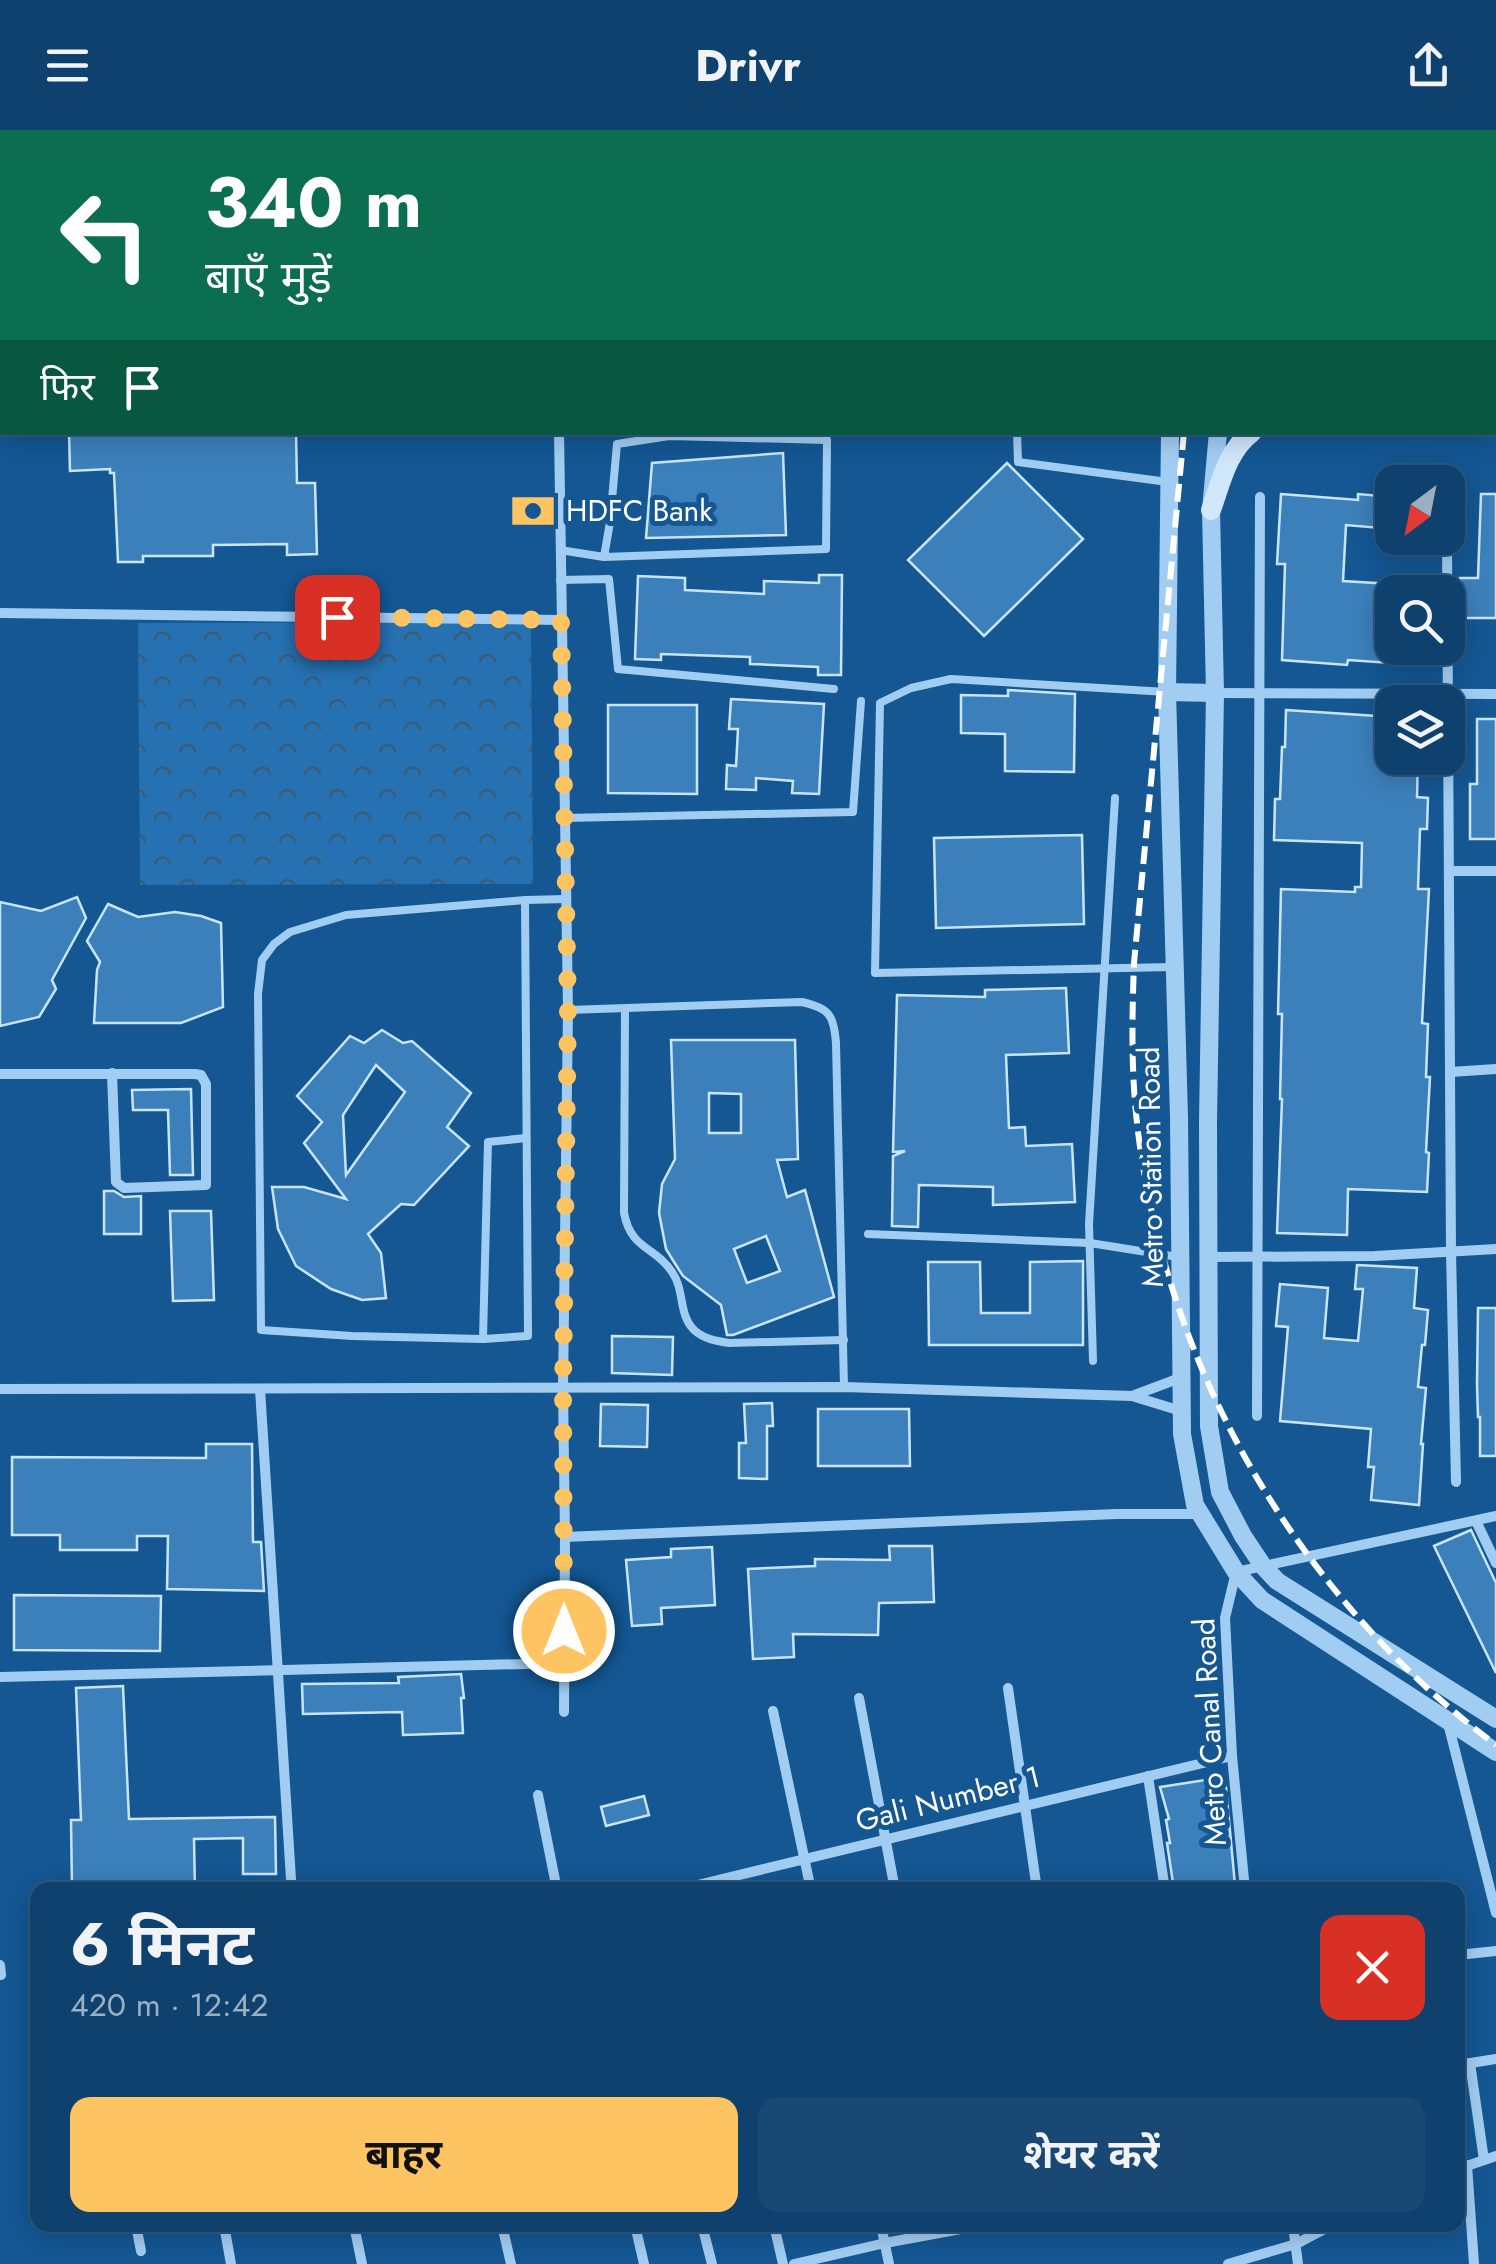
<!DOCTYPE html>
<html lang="hi">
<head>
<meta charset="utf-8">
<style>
	body { margin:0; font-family:Jost,"Noto Sans Devanagari",sans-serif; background:#184873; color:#f1f3f6; height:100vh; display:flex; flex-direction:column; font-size:38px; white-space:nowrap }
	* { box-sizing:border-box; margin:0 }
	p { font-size:32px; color:#9bafc2 }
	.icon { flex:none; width:55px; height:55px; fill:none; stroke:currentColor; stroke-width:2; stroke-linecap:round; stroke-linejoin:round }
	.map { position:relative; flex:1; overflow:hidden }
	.sheet { position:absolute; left:30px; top:1752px; width:1435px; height:350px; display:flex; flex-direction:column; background:#0f416e; border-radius:20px; box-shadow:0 5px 25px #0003,0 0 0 2px #2f5a81 }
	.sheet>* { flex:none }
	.banner { position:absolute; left:0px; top:0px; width:1498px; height:305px; box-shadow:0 5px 25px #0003,0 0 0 2px #2f5a81; background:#0b6e4f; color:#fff; overflow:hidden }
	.needle { width:65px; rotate:212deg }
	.controls { position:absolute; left:1375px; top:335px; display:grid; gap:20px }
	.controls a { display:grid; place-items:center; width:90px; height:90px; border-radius:20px; background:#0f416e; box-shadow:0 5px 25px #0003,0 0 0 2px #2f5a81; font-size:50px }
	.pin { position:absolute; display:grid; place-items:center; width:85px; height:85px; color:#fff; margin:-42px; border-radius:20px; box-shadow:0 5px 15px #0006 }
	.me { position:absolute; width:110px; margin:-55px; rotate:0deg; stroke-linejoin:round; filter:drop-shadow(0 0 8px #0008) }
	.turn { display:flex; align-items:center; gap:35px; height:210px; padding:0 40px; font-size:45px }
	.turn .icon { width:130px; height:130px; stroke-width:2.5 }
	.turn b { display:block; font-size:70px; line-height:85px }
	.then { display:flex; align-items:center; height:95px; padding:0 40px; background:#0003; gap:20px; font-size:38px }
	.round { display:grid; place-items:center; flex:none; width:105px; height:105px; border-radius:20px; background:#184873 }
	.headline { display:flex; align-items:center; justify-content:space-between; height:170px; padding:0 40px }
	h1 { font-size:60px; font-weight:700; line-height:75px }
	.cta { display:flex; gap:20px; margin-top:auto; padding:20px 40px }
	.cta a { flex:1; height:115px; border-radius:20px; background:#ffc462; color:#111; font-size:40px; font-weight:700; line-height:115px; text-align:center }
	.cta a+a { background:#184873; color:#f1f3f6 }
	header { display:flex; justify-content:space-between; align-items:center; height:130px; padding:0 40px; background:#0f416e; font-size:45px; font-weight:700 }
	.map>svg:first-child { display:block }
	.park { fill:url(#park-crowns) }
	.building { fill:#3c80bb; stroke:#c9e5fc; stroke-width:2.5; fill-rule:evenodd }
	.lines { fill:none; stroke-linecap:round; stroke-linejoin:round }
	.path { stroke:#a2cdf2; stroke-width:4; stroke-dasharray:5 8; stroke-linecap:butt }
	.service { stroke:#a2cdf2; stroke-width:8 }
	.minor { stroke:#a2cdf2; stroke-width:10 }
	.tertiary { stroke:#a2cdf2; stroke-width:18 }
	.secondary { stroke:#d1e7fc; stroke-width:20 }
	.rail { stroke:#fff; stroke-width:6; stroke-dasharray:18 8; stroke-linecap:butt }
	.route { stroke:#ffc462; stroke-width:18; stroke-dasharray:0 32.4 }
	.labels { text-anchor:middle; stroke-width:10; stroke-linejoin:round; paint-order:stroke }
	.poi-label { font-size:30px; fill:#fff; stroke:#145793; text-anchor:start }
	.street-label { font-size:30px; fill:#fff; stroke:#145793 }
</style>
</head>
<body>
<header><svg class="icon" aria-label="menu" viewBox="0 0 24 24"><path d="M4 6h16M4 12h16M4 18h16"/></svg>Drivr<svg class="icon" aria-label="share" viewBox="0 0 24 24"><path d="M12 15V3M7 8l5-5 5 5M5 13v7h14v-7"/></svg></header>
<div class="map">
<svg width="1496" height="2134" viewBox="0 0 1496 2134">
	<defs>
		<pattern id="park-crowns" width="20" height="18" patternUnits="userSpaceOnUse" patternTransform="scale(2.5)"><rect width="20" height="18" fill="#2571b2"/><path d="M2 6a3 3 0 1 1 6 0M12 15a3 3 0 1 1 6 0" fill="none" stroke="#3c5b75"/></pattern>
	</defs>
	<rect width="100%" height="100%" fill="#145793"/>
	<polygon class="park" points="531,492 533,754 140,755 138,493"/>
	<g class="building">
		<polygon points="69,302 296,302 297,353 315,353 317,424 287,425 287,414 213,415 213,426 143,426 143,432 118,432 114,343 110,343 110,339 70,341"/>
		<polygon points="783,323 786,405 646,408 652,333"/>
		<polygon points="1007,333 1083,409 984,506 908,430"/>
		<polygon points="1281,364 1358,370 1358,364 1392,367 1392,399 1346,395 1343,451 1392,454 1392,518 1421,518 1420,535 1348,530 1347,535 1282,530 1285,434 1277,434"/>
		<polygon points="1481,364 1496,364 1496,488 1460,488 1460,448 1478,448"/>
		<polygon points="819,445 842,445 841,545 818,545 818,537 750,534 750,527 661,524 661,530 635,529 638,446 685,448 685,460 764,464 764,451 819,453"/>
		<polygon points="1008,560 1075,564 1074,642 1005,641 1005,604 961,603 961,565 1008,566"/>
		<polygon points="731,569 824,574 819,664 792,663 793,651 756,648 756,660 726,659 727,635 736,636 738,599 729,599"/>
		<polygon points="608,575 697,575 697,664 608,663"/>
		<polygon points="1286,580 1392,587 1392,628 1418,628 1417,667 1428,668 1427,699 1420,699 1418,759 1429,759 1422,893 1428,894 1426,947 1430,947 1426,1022 1429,1023 1427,1062 1348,1059 1347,1105 1277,1103 1282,969 1280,969 1282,884 1278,884 1281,759 1355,762 1355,757 1361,757 1362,713 1274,710 1275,669 1280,669 1282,617 1285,617"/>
		<polygon points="1477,589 1496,589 1496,709 1470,709 1470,654 1477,654"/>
		<polygon points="1082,705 1084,794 936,798 934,708"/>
		<polygon points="77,767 86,788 52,850 56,859 39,887 0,896 0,772 41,781"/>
		<polygon points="108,774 138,787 175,782 201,786 221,793 223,877 181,893 94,893 97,840 100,832 87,811"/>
		<polygon points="1066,858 1069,923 1006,925 1009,998 1025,997 1026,1016 1072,1014 1075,1072 993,1075 993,1057 919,1055 918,1097 892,1096 893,1026 905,1021 893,1022 897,865 985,867 985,860"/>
		<path d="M 382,900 L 403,913 L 412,911 L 471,963 L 447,997 L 469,1016 L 414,1075 L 401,1074 L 368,1104 L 381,1123 L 386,1168 L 362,1170 L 331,1159 L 296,1136 L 278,1099 L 272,1057 L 304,1057 L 346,1069 L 304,1013 L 322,992 L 297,966 L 350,906 L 364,913 ZM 376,935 L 405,962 L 346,1045 L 343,985 Z"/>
		<path d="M 671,910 L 795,910 L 798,1029 L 777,1030 L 787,1067 L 805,1060 L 834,1167 L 733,1205 L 727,1205 L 721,1175 L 683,1146 L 674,1132 L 666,1119 L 659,1083 L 662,1054 L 675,1029 ZM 709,963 L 741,964 L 741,1003 L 709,1003 ZM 766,1106 L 780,1141 L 747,1153 L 734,1119 Z"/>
		<polygon points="191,959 193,1045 170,1045 168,980 133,980 132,960"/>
		<polygon points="104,1061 114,1061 124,1067 141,1066 141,1104 104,1104"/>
		<polygon points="170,1081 211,1081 214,1170 173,1171"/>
		<polygon points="1083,1131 1083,1215 929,1215 928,1132 980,1132 981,1183 1030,1183 1030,1132"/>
		<polygon points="1357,1135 1417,1138 1414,1178 1428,1180 1425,1215 1422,1215 1418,1257 1426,1258 1421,1314 1423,1314 1419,1375 1371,1370 1374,1337 1368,1337 1371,1299 1280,1291 1288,1197 1276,1196 1280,1154 1328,1158 1324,1208 1358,1211 1363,1159 1355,1159"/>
		<polygon points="1478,1178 1496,1178 1496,1326 1480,1326 1480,1287 1478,1287 1477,1255"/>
		<polygon points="612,1206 673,1207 672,1245 612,1243"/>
		<polygon points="772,1273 773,1296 767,1296 767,1349 739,1348 739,1313 746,1313 744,1274"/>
		<polygon points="601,1274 648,1275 647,1317 600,1316"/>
		<polygon points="818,1279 909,1279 910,1336 818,1336"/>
		<polygon points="206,1314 252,1314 253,1412 261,1412 264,1461 167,1459 168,1406 137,1406 137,1420 60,1420 60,1405 12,1405 12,1327 206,1328"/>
		<polygon points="1471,1400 1496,1453 1496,1543 1434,1416"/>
		<polygon points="889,1416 932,1416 934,1472 879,1473 878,1505 793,1504 794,1527 753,1529 748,1439 815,1436 815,1429 890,1430"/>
		<polygon points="712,1417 715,1475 661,1478 662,1494 632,1496 626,1430 671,1427 671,1419"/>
		<polygon points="14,1465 161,1466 160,1521 14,1520"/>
		<polygon points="461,1544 464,1568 461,1568 463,1603 403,1605 402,1582 303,1584 302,1554 399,1553 398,1547"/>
		<polygon points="123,1556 129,1689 275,1687 276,1744 243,1744 243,1708 194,1709 195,1760 72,1760 71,1690 81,1690 76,1558"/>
		<polygon points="1225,1647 1235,1755 1208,1760 1174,1760 1167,1713 1170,1713 1166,1690 1169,1689 1160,1657"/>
		<polygon points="644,1666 649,1685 606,1696 601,1677"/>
	</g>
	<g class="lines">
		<polyline class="path" points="1261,0 1261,2"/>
		<g class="service">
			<polyline points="395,2 395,0"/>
			<polyline points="1017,302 1018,332 1168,352"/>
			<polyline points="560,420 604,427 610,392 617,314 669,306 827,310 826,419 604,427"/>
			<polyline points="560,450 609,449 618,539 834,559"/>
			<polyline points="1167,562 951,549 911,558 880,573 875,843 1173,837"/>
			<polyline points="565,688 853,682 861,571"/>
			<polyline points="525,770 528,1206 483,1209 352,1206 261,1200 258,864 262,830 274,814 290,802 346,785 525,770 566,769"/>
			<path d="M 625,879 L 624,1083 C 631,1120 655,1116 672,1142 C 685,1160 678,1184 694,1200 C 704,1209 716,1211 729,1213 L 844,1210"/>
			<path d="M 568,880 L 802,872 C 829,878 834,885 836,913 L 844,1257"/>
			<polyline points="868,1104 1090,1113 1178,1127"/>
			<polyline points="483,1209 488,1012 526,1008"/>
			<polyline points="1093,1231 1089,1094 1115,668"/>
		</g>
		<g class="minor">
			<polyline points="550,0 550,2"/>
			<polyline points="559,302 568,880 563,1258 565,1407 564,1582"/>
			<polyline points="1447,408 1451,1122 1456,1352"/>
			<polyline points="0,483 561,490"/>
			<polyline points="1215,563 1496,564"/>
			<polyline points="1449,741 1496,741"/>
			<polyline points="1450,942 1496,939"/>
			<polyline points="0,944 195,944 201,945 206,954 206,1055 124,1058 116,1052 112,943"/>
			<polyline points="1208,1127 1375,1126 1496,1119"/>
			<polyline points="1180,1248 1132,1266 1181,1281"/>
			<polyline points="0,1259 844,1257 1132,1266"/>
			<polyline points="260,1259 291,1749"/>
			<polyline points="1257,1286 1260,367"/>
			<polyline points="1476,1391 1496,1433"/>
			<polyline points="565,1407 1116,1384 1201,1384"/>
			<polyline points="0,1547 564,1533"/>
			<polyline points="1008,1558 1037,1760"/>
			<polyline points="859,1568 895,1760"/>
			<polyline points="773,1581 811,1760"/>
			<polyline points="1448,1593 1496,1783"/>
			<polyline points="1148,1646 1165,1760"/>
			<polyline points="538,1665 557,1760"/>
			<polyline points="677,1760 1232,1626"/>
			<polyline points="1245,1760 1232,1626 1225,1488 1236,1442 1496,1386"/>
			<polyline points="1458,1825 1496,1821"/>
			<polyline points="0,1835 1,1845"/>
			<polyline points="1470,1933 1484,2030"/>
			<polyline points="1458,1935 1496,1929"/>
			<polyline points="1467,2035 1474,2134"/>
			<polyline points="1458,2039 1496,2026"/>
			<polyline points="136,2095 141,2121"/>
			<polyline points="224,2095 231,2134"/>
			<polyline points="354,2095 362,2134"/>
			<polyline points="502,2095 511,2134"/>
			<polyline points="635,2095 644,2134"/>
			<polyline points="702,2095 712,2134"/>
			<polyline points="774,2095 783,2134"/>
			<polyline points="881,2095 889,2134"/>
			<polyline points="1293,2095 1298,2134"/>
			<polyline points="794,2134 885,2113 982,2095"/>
			<polyline points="1228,2134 1296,2114 1332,2095"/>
		</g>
		<g class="tertiary">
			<polyline points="0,215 2,215"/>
			<polyline points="0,257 2,257"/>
			<polyline points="1170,302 1167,562 1179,987 1182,1304 1195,1375 1236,1442 1262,1470 1496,1622"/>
			<polyline points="1218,302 1211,380 1215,563 1208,992 1209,1296 1220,1362 1243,1406 1263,1436 1277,1451 1496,1589"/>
			<polyline points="1167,562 1215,563"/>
		</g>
		<g class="secondary">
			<polyline points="1221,0 1221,2"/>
			<polyline points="1173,2 1173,0"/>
			<polyline points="1495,214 1496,214"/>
			<polyline points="1495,267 1496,267"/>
			<path d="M 1211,380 C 1221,352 1227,321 1252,302"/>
		</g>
		<g class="rail">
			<polyline points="1194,2 1194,0"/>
			<polyline points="1211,2 1211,0"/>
			<path d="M 1184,302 L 1134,833 C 1132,887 1131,940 1137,993 C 1165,1239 1298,1467 1496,1615"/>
		</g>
	</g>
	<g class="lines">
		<polyline class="route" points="337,487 561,490 568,880 563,1258 564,1501"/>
	</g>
	<defs>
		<g id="bank-bare" transform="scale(3.45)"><path d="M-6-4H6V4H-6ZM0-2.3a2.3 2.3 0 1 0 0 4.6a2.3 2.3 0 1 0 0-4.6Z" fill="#ffc462" stroke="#145793" stroke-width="2.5" paint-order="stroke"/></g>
	</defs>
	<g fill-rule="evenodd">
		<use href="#bank-bare" x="533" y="381"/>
	</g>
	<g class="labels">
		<g class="poi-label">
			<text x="566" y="391">HDFC Bank</text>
		</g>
		<g class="street-label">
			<text transform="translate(1151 1037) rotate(-91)" y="10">Metro Station Road</text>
			<text transform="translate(1210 1602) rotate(-93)" y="10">Metro Canal Road</text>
			<text transform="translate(948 1669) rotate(-14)" y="10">Gali Number 1</text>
		</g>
	</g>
</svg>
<div class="controls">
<a><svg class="needle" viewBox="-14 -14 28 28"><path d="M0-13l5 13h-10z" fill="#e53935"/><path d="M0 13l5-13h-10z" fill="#9bafc2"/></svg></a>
<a><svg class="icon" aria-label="search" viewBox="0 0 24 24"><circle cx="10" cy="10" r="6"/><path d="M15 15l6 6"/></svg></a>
<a><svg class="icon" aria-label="layers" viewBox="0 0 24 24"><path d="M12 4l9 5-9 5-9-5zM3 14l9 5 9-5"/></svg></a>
</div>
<div class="pin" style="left:337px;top:487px;background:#d93025"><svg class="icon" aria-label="arrive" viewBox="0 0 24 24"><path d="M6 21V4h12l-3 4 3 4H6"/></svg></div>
<svg class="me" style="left:564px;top:1501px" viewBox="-20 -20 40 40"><circle r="17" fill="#ffc462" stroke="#fff" stroke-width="3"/><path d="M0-11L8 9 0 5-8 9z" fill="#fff"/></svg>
<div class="banner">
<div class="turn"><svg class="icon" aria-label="left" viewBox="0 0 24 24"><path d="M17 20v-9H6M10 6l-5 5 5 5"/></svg><div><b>340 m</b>बाएँ मुड़ें</div></div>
<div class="then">फिर<svg class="icon" aria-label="arrive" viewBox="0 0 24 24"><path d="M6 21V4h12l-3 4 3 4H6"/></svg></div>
</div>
<section class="sheet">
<div class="headline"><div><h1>6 मिनट</h1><p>420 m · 12:42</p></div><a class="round" style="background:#d93025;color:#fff"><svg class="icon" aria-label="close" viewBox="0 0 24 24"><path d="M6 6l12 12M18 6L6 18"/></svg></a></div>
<div class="cta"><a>बाहर</a><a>शेयर करें</a></div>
</section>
</div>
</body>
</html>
